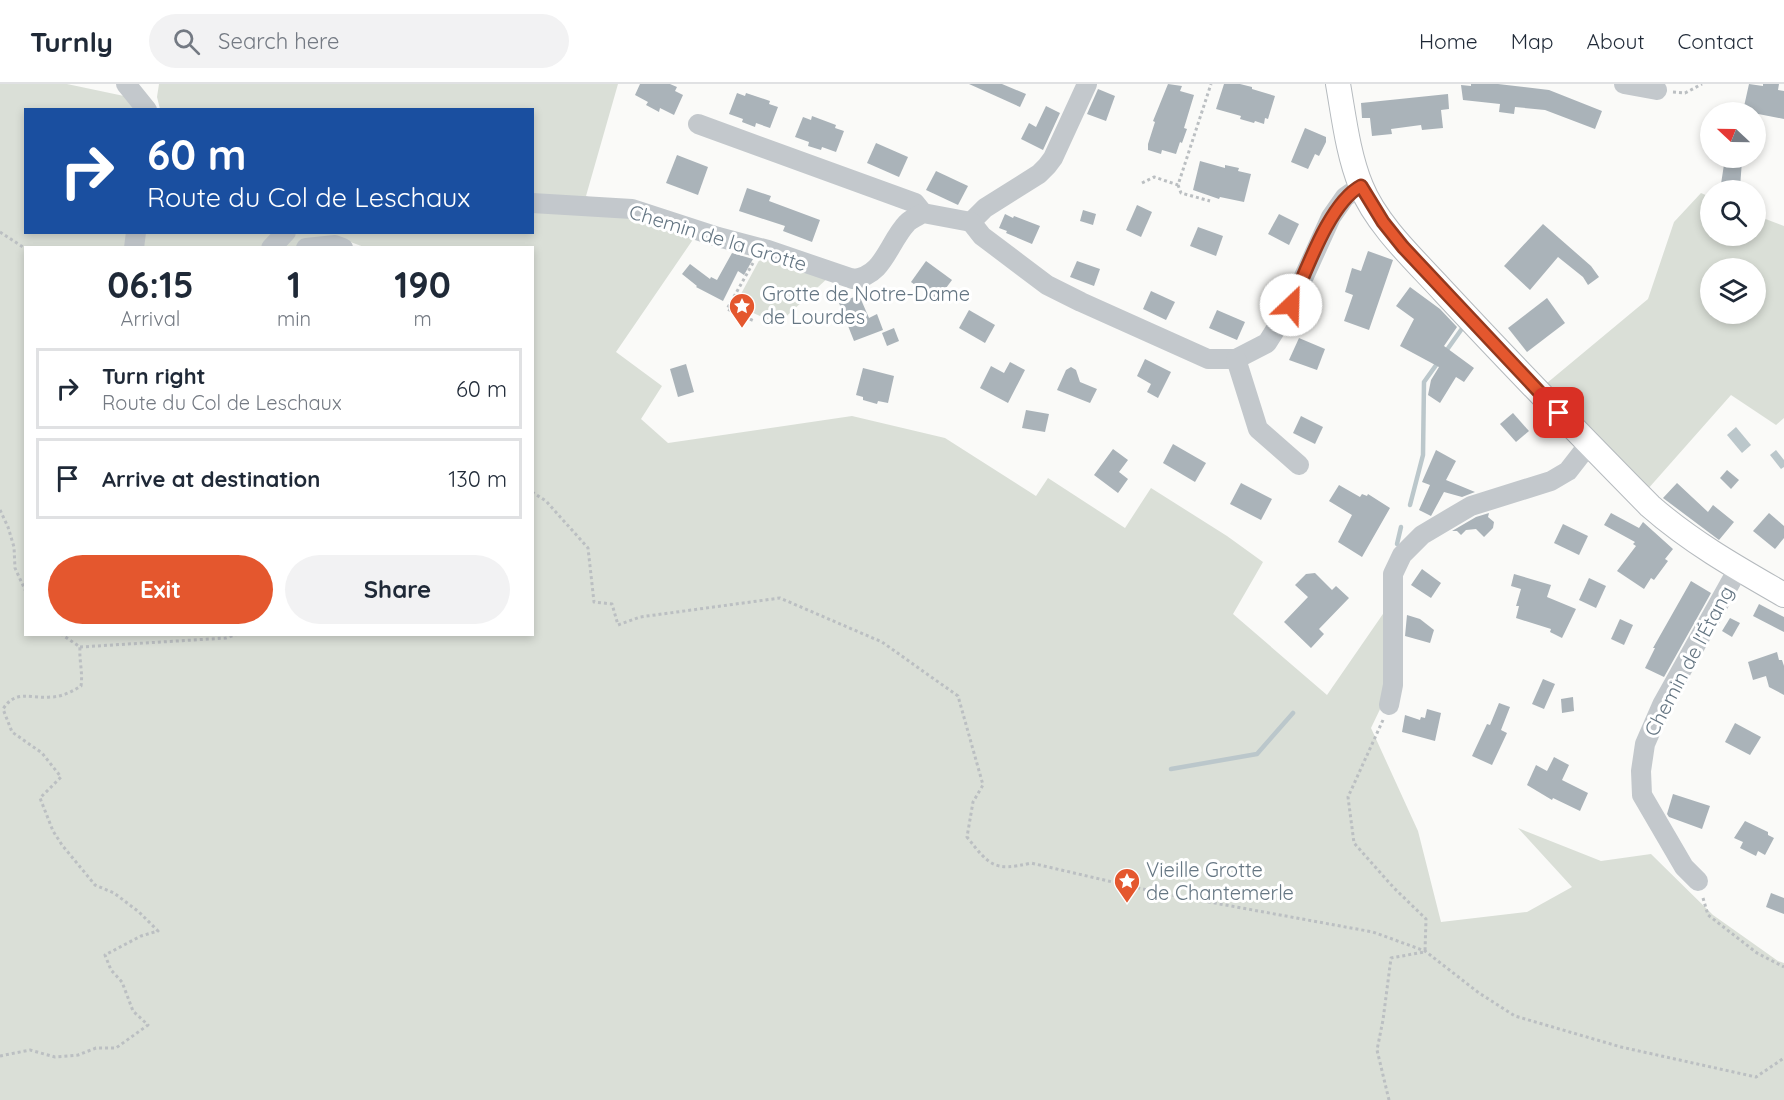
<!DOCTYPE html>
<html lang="en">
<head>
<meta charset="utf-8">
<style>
	body { margin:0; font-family:Quicksand,sans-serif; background:#f2f2f3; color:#1f2937; height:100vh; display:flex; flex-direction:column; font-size:22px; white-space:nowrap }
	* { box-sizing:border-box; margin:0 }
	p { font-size:20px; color:#747a83 }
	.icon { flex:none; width:33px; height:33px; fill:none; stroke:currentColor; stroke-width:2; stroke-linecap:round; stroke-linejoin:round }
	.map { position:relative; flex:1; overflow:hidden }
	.side { position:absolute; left:24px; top:162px; width:510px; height:390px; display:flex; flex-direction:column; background:#fff; border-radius:0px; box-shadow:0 3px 9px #0003 }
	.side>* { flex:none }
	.guide { position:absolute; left:24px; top:24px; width:510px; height:126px; border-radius:0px; box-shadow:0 3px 9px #0003; background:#1a4fa0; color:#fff; overflow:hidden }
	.needle { width:39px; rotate:292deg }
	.fabs { position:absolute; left:1700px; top:18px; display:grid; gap:12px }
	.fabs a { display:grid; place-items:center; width:66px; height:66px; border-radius:50%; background:#fff; box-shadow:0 3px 9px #0003; font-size:30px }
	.pin { position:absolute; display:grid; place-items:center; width:51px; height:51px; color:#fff; margin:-26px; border-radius:12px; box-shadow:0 3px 9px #0006 }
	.me { position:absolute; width:66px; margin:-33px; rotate:24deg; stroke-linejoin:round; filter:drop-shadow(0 0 4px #0008) }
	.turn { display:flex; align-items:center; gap:21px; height:126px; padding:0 24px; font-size:27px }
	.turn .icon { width:78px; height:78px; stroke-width:2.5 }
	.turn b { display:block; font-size:42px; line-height:51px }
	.eta { display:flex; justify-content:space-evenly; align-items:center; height:102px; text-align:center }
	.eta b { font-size:36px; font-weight:700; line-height:42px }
	.primary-button { display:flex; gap:12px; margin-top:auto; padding:12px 24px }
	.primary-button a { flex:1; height:69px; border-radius:36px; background:#e4572e; color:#fff; font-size:24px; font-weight:700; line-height:69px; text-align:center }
	.primary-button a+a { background:#f2f2f3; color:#1f2937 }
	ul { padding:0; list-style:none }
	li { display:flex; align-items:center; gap:18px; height:81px; margin:0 12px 9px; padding:0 12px; border:3px solid #e0e1e3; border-radius:0px }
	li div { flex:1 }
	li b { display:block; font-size:22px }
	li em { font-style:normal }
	header { display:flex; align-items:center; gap:36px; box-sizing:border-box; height:84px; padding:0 30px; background:#fff; border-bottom:2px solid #e0e1e3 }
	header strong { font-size:28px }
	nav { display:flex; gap:33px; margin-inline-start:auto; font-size:21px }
	.search { width:420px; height:54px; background:#f2f2f3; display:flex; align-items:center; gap:15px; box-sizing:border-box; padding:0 21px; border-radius:33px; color:#747a83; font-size:22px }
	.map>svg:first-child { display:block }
	.green { fill:#dadfd7; fill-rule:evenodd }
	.water { fill:#bbc7cb }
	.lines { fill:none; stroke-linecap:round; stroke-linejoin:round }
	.stream { stroke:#bbc7cb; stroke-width:4.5 }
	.building { fill:#aab3b9 }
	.major-casing { stroke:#b5babe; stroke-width:26 }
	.path { stroke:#bbbfc2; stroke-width:3; stroke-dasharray:3 3; stroke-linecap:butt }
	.minor { stroke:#c3c8cc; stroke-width:20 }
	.major { stroke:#fff; stroke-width:24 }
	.route-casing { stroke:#94391e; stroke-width:15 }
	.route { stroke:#e4572e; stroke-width:10 }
	.labels { text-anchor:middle; stroke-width:6; stroke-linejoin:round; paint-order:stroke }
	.street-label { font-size:20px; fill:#657683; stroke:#fff }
	.poi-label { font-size:20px; fill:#657683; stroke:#fff; text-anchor:start }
</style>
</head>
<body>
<header>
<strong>Turnly</strong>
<div class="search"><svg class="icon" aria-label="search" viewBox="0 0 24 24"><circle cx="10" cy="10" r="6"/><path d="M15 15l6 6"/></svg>Search here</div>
<nav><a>Home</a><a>Map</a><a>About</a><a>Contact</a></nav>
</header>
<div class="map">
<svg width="1784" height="1016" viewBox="0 0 1784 1016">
	<rect width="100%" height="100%" fill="#fafaf8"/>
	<g class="green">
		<path d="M 0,0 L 67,0 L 124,12 L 134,25 L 26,26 L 26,148 L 532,148 L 532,26 L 160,25 L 157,13 L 159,0 L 618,0 L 586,112 L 694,154 L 616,268 L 662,302 L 641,335 L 668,359 L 852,332 L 945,354 L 1036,412 L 1048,394 L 1125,444 L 1151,404 L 1227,452 L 1263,478 L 1233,530 L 1327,611 L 1385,527 L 1383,619 L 1371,644 L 1418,747 L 1441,838 L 1527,828 L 1572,803 L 1518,744 L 1601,777 L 1651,770 L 1713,831 L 1778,877 L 1784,879 L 1784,1016 L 0,1016 ZM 337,153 L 364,163 L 532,164 L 532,550 L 26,550 L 26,164 L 334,163 Z"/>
		<path d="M 1701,109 L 1710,113 L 1710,152 L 1755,152 L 1755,131 L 1784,142 L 1784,334 L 1776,341 L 1731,311 L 1647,406 L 1547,299 L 1648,215 L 1674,138 ZM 1710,184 L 1755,184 L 1755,230 L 1710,230 Z"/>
		<polygon points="762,171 830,192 778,240 735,221"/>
	</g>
	<g class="water">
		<polygon points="1736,343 1751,361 1742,369 1727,351"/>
		<polygon points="1776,366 1784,376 1784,383 1781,385 1770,371"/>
	</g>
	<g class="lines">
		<g class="stream">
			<polyline points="1444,270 1461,246"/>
			<polyline points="1410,421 1423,371 1424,298 1439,277"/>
			<polyline points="1397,460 1401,443"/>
			<polyline points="1171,685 1257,670 1293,629"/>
		</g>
	</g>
	<g class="building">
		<polygon points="640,0 670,0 677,3 675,7 683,11 674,31 660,24 659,28 646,21 648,18 635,11"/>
		<polygon points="969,0 1002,0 1026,10 1020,23"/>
		<polygon points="1168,0 1182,2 1180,7 1194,11 1184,44 1187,45 1182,59 1180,58 1176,70 1162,66 1161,70 1148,66 1148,60 1155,38 1153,37"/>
		<polygon points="1224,0 1240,0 1252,3 1252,5 1275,12 1268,35 1265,34 1264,40 1255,37 1254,39 1240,35 1241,32 1216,25"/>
		<polygon points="1471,0 1498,0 1549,6 1602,27 1595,45 1545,26 1515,23 1514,30 1499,28 1500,20 1463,16 1461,1 1471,2"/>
		<polygon points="1749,0 1763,2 1763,0 1779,0 1778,6 1784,7 1784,35 1743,27"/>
		<polygon points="1098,5 1115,12 1106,37 1087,30"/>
		<polygon points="737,9 745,12 746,9 770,17 769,20 778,23 770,44 756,39 755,43 742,38 743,35 729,30"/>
		<polygon points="1448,10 1449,25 1441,26 1443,44 1422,46 1421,41 1391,45 1392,50 1372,52 1370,34 1362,34 1361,19"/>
		<polygon points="1046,22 1060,29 1043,66 1021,55 1029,39 1036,43"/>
		<polygon points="812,32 836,41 835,44 844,47 836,68 822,63 821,66 808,62 809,58 795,53 803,33 811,36"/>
		<polygon points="1305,44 1326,53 1326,58 1319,72 1315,70 1308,85 1291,78"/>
		<polygon points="876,59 908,73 899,93 867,79"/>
		<polygon points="677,71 708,83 698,111 666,99"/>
		<polygon points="1725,74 1742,77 1740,103 1721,100"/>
		<polygon points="1200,77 1225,84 1225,81 1239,84 1238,87 1251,90 1244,118 1220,113 1219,115 1193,106"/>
		<polygon points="936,87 968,102 958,121 926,106"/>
		<polygon points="747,104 771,112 769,117 820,136 812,158 783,147 785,142 739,127"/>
		<polygon points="1137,121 1152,128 1141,153 1126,146"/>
		<polygon points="1083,126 1096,130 1093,141 1080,137"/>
		<polygon points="1005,130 1013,134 1014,132 1040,142 1032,160 1006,149 1007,147 999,144"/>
		<polygon points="1279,130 1299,140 1289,161 1268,150"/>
		<polygon points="1543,140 1591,182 1599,193 1588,201 1583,193 1558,173 1530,206 1504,182"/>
		<polygon points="1198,143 1223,152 1216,172 1190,162"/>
		<polygon points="1368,167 1393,176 1369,246 1344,237 1353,211 1345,208 1352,184 1361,187"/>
		<polygon points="732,169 753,175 744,191 738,187 723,217 696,203 697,202 682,190 690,180 710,195 711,193 717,196"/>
		<polygon points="926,177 952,196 937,216 911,198"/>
		<polygon points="1077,177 1100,185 1094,202 1070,193"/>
		<polygon points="1410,203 1440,225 1457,243 1444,262 1474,284 1464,298 1456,293 1440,319 1428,311 1431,296 1439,283 1400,262 1414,235 1396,222"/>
		<polygon points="1151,207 1175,218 1166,236 1143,225"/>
		<polygon points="859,211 869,234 877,230 883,246 854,257 839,219"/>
		<polygon points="1547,214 1565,239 1527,268 1508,244"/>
		<polygon points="969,226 995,241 985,259 959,244"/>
		<polygon points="1217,226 1245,238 1237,256 1209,244"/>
		<polygon points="894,244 899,257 887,262 882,249"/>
		<polygon points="1299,254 1325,265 1317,286 1289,276"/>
		<polygon points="1145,275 1171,288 1158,314 1147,308 1151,300 1137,292"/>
		<polygon points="1010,278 1025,286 1008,319 980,304 991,282 1004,289"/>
		<polygon points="686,280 694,308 678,313 670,285"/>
		<polygon points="1071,283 1076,286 1080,298 1097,305 1090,319 1057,306 1066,286"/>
		<polygon points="863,284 894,292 888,319 878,317 877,320 863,316 863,313 856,311"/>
		<polygon points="1026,326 1049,330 1045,348 1022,344"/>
		<polygon points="1513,329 1529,347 1516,358 1500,340"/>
		<polygon points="1301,332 1323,343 1315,360 1293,349"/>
		<polygon points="1173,360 1206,379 1195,398 1163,379"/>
		<polygon points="1113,365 1128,376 1119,388 1128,395 1118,409 1094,391"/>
		<polygon points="1436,366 1456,377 1446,396 1475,408 1462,413 1444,408 1431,432 1419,426 1430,401 1422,398"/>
		<polygon points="1727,386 1739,396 1731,405 1720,394"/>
		<polygon points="1241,399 1272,415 1261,436 1230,420"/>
		<polygon points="1677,399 1708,428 1713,421 1734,438 1719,456 1663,414"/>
		<polygon points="1339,401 1360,413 1362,410 1367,412 1368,410 1390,424 1362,473 1338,458 1352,431 1329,417"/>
		<polygon points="1489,429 1488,433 1494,438 1493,444 1484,453 1476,445 1466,446 1461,451 1457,447 1452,447 1476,433"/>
		<polygon points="1611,429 1639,444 1643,438 1673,465 1665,475 1668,477 1654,496 1651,494 1644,505 1617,487 1636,462 1633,460 1635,458 1604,441"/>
		<polygon points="1769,429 1784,442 1784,454 1775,465 1753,447"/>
		<polygon points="1563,440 1588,452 1579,471 1554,459"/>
		<polygon points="1422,485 1441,499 1431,514 1411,501"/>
		<polygon points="1315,489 1332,506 1336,502 1349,514 1319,545 1324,550 1311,564 1284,538 1308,513 1295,501 1306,490"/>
		<polygon points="1514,490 1551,501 1547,513 1576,525 1562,554 1550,548 1551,545 1516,534 1519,522 1516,522 1521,505 1511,502"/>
		<polygon points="1589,494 1606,502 1596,524 1579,516"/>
		<polygon points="1691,497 1711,509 1664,593 1645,584 1655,564 1653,564"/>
		<polygon points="1759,520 1784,533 1784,548 1753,532"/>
		<polygon points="1407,531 1420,535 1434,546 1430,559 1405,552"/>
		<polygon points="1730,534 1740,539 1732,553 1722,547"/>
		<polygon points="1620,535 1633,541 1624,561 1611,555"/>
		<polygon points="1777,568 1779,576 1782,576 1784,582 1784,611 1769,603 1766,592 1753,596 1748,578"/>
		<polygon points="1543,595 1555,600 1544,625 1532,620"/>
		<polygon points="1573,613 1574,627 1562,629 1561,615"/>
		<polygon points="1499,619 1510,623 1501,646 1507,649 1492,681 1472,672 1487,640 1490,641"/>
		<polygon points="1427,625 1441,629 1435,657 1402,648 1405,631 1420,636 1421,633 1425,634"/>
		<polygon points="1735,639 1761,653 1750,671 1725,658"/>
		<polygon points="1554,673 1569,681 1562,696 1588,709 1580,727 1553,714 1552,716 1527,701 1536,681 1547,687"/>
		<polygon points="1673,710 1710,722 1702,745 1669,733 1667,730"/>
		<polygon points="1745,737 1768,748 1768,751 1774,754 1765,771 1758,767 1756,772 1740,764 1743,758 1734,754"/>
		<polygon points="1771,809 1784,814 1784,830 1766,823"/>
	</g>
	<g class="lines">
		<g class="major-casing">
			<path id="major" d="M 1338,0 C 1344,34 1348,70 1361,102 C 1377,142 1417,178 1445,209 C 1512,281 1581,352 1650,422 C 1691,458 1737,484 1784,511"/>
		</g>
		<g class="path">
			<polyline points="1673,8 1685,9 1702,0"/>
			<polyline points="1142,99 1154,93 1178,101 1211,0"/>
			<polyline points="1178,101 1181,109 1210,117"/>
			<polyline points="0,148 26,165"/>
			<polyline points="753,179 727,225 754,237"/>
			<path d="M 532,408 L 546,417 L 588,464 L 594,518 L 612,520 L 618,541 L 640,533 L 780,514 L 882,558 L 958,612 L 983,701 L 973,718 L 967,753 C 989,781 994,788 1031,779 L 1160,809 L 1373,848 L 1425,867 L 1479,909 L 1515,932 L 1621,963 L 1756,993 L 1784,974"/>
			<polyline points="0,426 8,443 14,463 15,484 26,508"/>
			<polyline points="80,563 226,554 238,550"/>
			<polyline points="1383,636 1348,713 1354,759 1394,804 1426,835 1425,867"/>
			<polyline points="1703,814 1708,831 1757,869 1784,883"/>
			<path d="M 0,972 L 30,966 L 55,973 L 78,971 L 96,964 L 116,964 L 148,941 L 133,927 L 122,898 L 111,886 L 105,871 L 141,852 L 158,847 L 139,828 L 114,809 L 95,801 L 62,761 L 53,747 L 40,714 L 61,693 L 42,669 L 12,648 L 3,625 C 16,605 30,615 50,613 C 62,613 71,608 81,602 C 83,588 79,577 80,563 L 61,550"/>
			<polyline points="1389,1016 1377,966 1383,936 1391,874 1424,868"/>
		</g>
		<g class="minor">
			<polyline points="126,0 147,26"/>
			<polyline points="1624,0 1657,6"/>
			<polyline points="698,40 915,119 923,129"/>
			<path d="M 532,119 L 632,125 L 718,153 L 768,166 L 853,195 C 884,192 888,159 907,139 C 911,135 918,132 923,129 L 971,138 L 985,124 L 1039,90 L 1047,82 L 1053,74 L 1087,0"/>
			<polyline points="971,138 982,152 1047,201 1081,218 1208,275 1236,275 1267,259 1291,221 1331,133 1345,113 1361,102"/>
			<polyline points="134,164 136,148"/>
			<polyline points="271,164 286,148"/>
			<polyline points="306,164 335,161 343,164"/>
			<polyline points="1236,275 1258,345 1299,381"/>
			<polyline points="1389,621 1393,601 1393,490 1402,471 1422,451 1471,422 1551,397 1568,387 1589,360"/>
			<polyline points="1698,797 1684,783 1642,711 1641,687 1645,660 1662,621 1738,485"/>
		</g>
		<use href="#major" class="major"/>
	</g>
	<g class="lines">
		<g class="route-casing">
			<path id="route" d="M 1291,221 C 1306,188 1329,119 1361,102 L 1383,138 L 1403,163 L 1559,329"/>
		</g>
		<use href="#route" class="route"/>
	</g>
	<defs>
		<g id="sight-pin" transform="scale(1.35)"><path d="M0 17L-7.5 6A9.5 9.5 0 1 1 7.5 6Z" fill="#e4572e" stroke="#fff"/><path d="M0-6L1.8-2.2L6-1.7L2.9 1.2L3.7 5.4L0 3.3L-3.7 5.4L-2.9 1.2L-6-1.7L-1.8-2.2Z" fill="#fff"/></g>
	</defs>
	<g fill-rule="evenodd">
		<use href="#sight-pin" x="742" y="222"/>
		<use href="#sight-pin" x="1127" y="797"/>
	</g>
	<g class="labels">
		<g class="street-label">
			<text transform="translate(718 154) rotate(17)" y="7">Chemin de la Grotte</text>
			<text transform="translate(1689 577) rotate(-62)" y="7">Chemin de l'Étang</text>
		</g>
		<g class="poi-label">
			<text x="762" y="217">Grotte de Notre-Dame<tspan x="762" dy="23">de Lourdes</tspan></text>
			<text x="1146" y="793">Vieille Grotte<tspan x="1146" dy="23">de Chantemerle</tspan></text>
		</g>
	</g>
</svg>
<div class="fabs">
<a><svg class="needle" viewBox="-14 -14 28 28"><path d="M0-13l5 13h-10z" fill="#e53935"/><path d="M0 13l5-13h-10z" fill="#747a83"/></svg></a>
<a><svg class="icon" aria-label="search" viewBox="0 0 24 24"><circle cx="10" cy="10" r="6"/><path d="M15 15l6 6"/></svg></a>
<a><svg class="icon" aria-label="layers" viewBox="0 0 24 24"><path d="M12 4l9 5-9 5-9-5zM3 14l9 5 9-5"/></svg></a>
</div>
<div class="pin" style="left:1559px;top:329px;background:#d93025"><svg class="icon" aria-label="arrive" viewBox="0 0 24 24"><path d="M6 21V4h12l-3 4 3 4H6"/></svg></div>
<svg class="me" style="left:1291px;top:221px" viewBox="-20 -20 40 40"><circle r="19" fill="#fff"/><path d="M0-13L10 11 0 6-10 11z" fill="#e4572e"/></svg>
<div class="guide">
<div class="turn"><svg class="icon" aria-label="right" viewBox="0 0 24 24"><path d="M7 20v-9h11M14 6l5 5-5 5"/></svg><div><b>60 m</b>Route du Col de Leschaux</div></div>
</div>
<section class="side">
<div class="eta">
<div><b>06:15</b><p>Arrival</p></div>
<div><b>1</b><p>min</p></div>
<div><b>190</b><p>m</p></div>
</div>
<ul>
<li><svg class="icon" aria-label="right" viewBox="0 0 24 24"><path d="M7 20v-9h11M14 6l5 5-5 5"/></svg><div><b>Turn right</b><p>Route du Col de Leschaux</p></div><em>60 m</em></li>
<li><svg class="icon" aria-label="arrive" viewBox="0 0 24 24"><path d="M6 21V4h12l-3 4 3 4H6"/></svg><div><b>Arrive at destination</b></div><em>130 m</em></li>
</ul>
<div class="primary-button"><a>Exit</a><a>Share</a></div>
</section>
</div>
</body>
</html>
